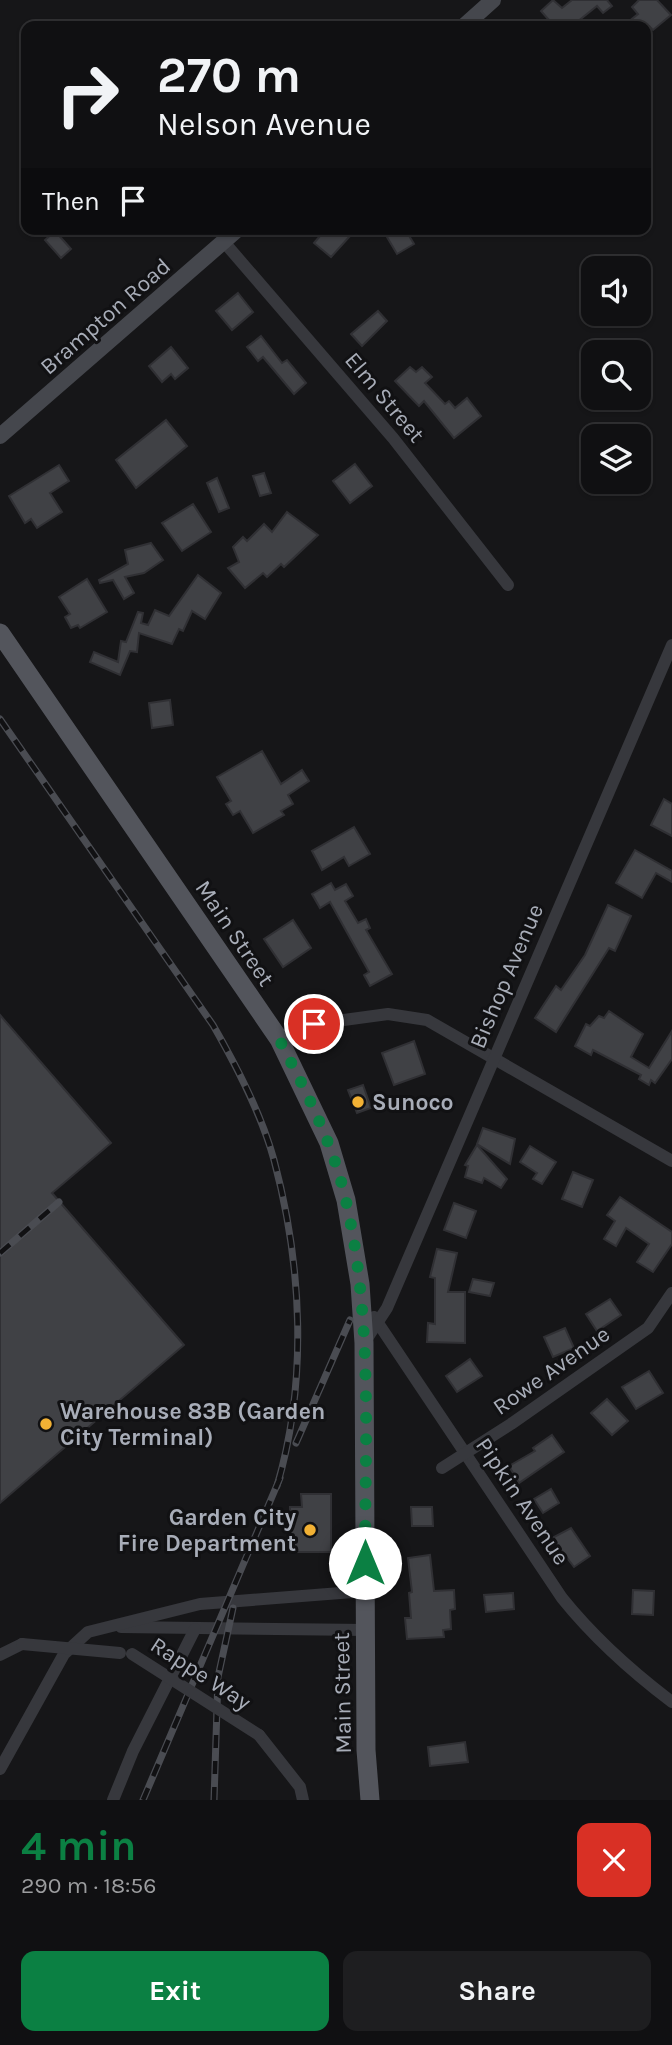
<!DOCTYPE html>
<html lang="en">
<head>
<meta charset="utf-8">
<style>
	body { margin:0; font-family:Karla,sans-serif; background:#1e1e20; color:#f1f3f6; height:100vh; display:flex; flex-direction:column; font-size:26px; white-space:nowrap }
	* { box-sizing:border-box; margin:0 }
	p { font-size:23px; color:#9c9d9f }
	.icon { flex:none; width:38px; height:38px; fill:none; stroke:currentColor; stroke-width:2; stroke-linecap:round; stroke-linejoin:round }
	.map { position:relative; height:1800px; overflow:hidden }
	.drawer { display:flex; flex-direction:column; background:#101012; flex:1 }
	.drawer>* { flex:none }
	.hud { position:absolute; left:21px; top:21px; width:630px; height:214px; border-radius:14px; box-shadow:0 2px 5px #0004,0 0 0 2px #303032; background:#101012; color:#f1f3f6; overflow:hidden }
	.buttons { position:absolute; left:581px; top:256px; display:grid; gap:14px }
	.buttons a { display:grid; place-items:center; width:70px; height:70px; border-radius:14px; background:#101012; box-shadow:0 2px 5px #0004,0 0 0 2px #303032; font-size:35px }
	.pin { position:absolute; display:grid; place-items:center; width:60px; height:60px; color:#fff; margin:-30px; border:4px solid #fff; border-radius:50%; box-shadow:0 2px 7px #0007 }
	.me { position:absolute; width:77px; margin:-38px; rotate:0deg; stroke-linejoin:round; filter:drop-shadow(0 0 5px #0008) }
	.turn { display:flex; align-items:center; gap:24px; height:147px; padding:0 21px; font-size:32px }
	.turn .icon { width:91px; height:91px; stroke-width:2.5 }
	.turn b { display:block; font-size:49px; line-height:60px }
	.then { display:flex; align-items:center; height:66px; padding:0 21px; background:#0003; gap:14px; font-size:26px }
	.round { display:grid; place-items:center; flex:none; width:74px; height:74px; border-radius:14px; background:#1e1e20 }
	.headline { display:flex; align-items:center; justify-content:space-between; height:119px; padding:0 21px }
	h1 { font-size:42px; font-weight:700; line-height:52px; color:#0b8043 }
	.cta { display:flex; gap:14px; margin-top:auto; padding:14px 21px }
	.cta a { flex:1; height:80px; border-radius:14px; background:#0b8043; color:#fff; font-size:28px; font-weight:700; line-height:80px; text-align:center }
	.cta a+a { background:#1e1e20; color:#f1f3f6 }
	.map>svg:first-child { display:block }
	.building { fill:#404145; stroke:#303034; stroke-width:2 }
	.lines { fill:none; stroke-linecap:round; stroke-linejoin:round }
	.minor { stroke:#37383d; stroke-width:12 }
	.secondary { stroke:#45474d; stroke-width:16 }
	.primary { stroke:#53555c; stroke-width:19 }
	.rail-casing { stroke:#4a4c52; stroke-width:7 }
	.rail { stroke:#111113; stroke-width:4.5; stroke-dasharray:13; stroke-linecap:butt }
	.minor-bridge { stroke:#37383d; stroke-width:12 }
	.route { stroke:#0b8043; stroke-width:12; stroke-dasharray:0 21.6 }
	.poi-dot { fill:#f2b134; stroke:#111113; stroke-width:2.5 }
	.labels { text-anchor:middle; stroke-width:6; stroke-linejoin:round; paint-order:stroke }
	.street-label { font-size:23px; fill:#a8adb8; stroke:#111113 }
	.poi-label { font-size:23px; font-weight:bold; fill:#a8adb8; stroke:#111113; text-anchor:start }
</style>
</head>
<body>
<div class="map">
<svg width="672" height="1800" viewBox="0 0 672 1800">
	<rect width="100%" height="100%" fill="#161618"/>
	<g class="building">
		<polygon points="553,0 562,8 572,0 607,0 612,6 603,13 597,6 572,26 542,26 549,20 541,11"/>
		<polygon points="639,0 657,0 671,15 653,30 649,26 623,26 638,14 632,7"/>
		<polygon points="326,229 343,229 350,236 331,257 314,243"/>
		<polygon points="400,229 405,229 414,244 397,254 387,237"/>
		<polygon points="55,231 71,249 61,258 45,240"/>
		<polygon points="238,293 253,312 232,330 216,311"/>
		<polygon points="378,311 387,321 362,346 351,334"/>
		<polygon points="261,336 282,363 287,360 306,383 294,394 263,357 258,361 247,347"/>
		<polygon points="171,347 188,368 175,379 171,374 162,382 149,366"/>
		<polygon points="410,367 416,372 422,367 432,377 425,383 445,404 449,401 455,408 467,398 481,416 454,438 424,401 419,406 395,381"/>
		<polygon points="166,420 187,446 136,488 116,460"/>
		<polygon points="355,464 372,486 350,503 333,481"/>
		<polygon points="59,465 69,481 50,493 62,512 37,528 31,519 25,523 9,496"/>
		<polygon points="264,473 271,493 260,496 253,476"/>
		<polygon points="217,478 229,508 219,512 207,483"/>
		<polygon points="193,504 211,532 182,551 162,523"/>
		<polygon points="287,512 318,535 284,567 281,564 267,577 263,573 245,588 228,568 239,562 233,547 243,537 247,541 264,524 272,532"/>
		<polygon points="151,543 163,560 144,573 125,577 134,593 124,599 113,580 100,583 99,580 128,564 125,550"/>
		<polygon points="198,575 221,593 205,619 192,611 183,631 179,629 172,644 139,633 137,652 130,651 120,675 90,662 94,652 118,662 121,641 126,642 138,612 143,613 141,623 148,625 155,610 169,616"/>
		<polygon points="87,579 107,612 80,628 78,625 71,628 65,617 70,614 59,597"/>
		<polygon points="170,700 173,725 152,728 149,703"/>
		<polygon points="262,751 281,784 302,770 309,781 288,795 293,804 281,811 284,815 253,833 240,811 233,815 226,804 231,801 217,777"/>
		<polygon points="664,799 672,804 672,836 651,825"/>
		<polygon points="354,827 370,854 349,866 344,857 322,870 312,851"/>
		<polygon points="635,850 672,871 672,882 656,873 642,898 616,883"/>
		<polygon points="331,883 335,890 346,884 353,896 345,901 358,923 366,919 370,928 366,930 392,974 370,986 364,975 369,972 330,902 320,908 312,894"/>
		<polygon points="608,905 631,916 615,951 609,948 556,1032 535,1018 556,986 561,990 585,955"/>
		<polygon points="293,920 311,948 283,967 264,939"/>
		<polygon points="609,1011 643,1034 631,1057 649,1068 672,1031 672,1059 655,1083 651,1080 649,1085 639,1079 641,1075 593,1050 591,1055 575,1046 586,1024 590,1026 599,1016 604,1018"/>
		<polygon points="0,1015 111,1143 52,1193 184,1345 0,1503"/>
		<polygon points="414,1041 425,1074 394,1085 382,1053"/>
		<polygon points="363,1085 371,1108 357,1113 348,1090"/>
		<polygon points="483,1128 515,1139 510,1164 477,1144"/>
		<polygon points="477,1145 507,1179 501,1188 484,1178 482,1183 465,1177 468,1166 465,1165"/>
		<polygon points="530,1146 556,1162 542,1184 533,1179 537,1173 520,1162"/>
		<polygon points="573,1172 593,1180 582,1207 562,1199"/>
		<polygon points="620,1197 672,1232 672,1244 653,1272 637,1262 649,1244 626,1228 616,1246 604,1239 615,1221 607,1215"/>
		<polygon points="454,1203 476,1211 466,1238 444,1230"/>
		<polygon points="437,1249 457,1253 448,1292 465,1292 465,1343 427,1342 428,1323 435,1324 435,1278 430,1277"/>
		<polygon points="473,1279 494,1283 490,1296 469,1292"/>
		<polygon points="610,1299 621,1315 597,1331 586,1314"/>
		<polygon points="565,1328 574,1348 553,1357 544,1337"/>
		<polygon points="470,1359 482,1376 457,1392 446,1376"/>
		<polygon points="649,1371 663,1393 636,1409 622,1387"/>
		<polygon points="607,1399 628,1421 612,1435 591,1413"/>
		<polygon points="552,1435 564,1452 519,1483 509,1466 535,1451 533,1448"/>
		<polygon points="551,1489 559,1503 543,1513 534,1499"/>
		<polygon points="301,1494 331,1494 331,1552 290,1552 290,1507 302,1507"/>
		<polygon points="411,1507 432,1507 433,1526 412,1526"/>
		<polygon points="571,1528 590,1556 574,1567 552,1538"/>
		<polygon points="430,1555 434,1591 454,1590 455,1609 450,1610 451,1629 443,1630 444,1637 407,1639 405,1618 411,1618 409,1593 412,1592 408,1558"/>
		<polygon points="633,1590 654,1591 653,1615 632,1614"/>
		<polygon points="513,1593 514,1609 486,1612 484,1595"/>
		<polygon points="465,1742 468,1762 430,1766 428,1747"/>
	</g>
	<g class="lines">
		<g class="minor">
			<polyline points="224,242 393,438 508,585"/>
			<polyline points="279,1039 314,1024 388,1014 427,1020 672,1161"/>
			<path d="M 374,1317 L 562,1598 C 595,1639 631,1671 672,1702"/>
			<polyline points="364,1343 387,1308 672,645"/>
			<polyline points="442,1468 511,1424 648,1328 672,1293"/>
			<polyline points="121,1627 366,1630"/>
			<polyline points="0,1655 22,1644"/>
			<polyline points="259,1735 300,1787 303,1800"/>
			<polyline points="0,1769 64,1654 88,1632 200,1604 366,1591"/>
			<polyline points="113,1800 133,1751 195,1629"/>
		</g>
		<g class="secondary">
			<polyline points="464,26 493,0"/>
			<polyline points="0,436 238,229"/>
		</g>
		<polyline class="primary" points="0,633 279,1039 329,1143 346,1200 360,1284 364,1343 366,1750 370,1800"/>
		<g class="rail-casing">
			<g id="rail">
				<path d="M 0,719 L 213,1025 C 237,1067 261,1113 274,1160 C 302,1265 308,1381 277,1486"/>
				<polyline points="0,1253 59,1202"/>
				<polyline points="296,1443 350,1320"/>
				<polyline points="143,1800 280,1478"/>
				<polyline points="214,1800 218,1677 233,1608"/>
			</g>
		</g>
		<use href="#rail" class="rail"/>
		<g class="minor-bridge">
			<polyline points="22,1644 120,1653"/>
			<polyline points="132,1654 259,1735"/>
		</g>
	</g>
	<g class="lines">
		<path class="route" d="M 314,1024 L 279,1039 C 306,1091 333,1143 346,1201 C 373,1319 365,1443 365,1563"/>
	</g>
	<g class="poi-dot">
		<circle cx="358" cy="1102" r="7"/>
		<circle cx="46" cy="1424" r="7"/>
		<circle cx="310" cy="1530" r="7"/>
	</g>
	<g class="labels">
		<g class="street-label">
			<text transform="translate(105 316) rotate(-41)" y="8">Brampton Road</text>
			<text transform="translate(385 397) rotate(50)" y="8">Elm Street</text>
			<text transform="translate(235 933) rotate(56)" y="8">Main Street</text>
			<text transform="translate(506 976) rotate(-67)" y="8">Bishop Avenue</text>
			<text transform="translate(551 1370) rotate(-35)" y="8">Rowe Avenue</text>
			<text transform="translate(523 1501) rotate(56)" y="8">Pipkin Avenue</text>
			<text transform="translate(201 1673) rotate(33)" y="8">Rappe Way</text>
			<text transform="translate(342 1693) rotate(-91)" y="8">Main Street</text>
		</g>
		<g class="poi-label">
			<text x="372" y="1110">Sunoco</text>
			<text x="60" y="1419">Warehouse 83B (Garden<tspan x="60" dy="26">City Terminal)</tspan></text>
			<text x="296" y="1525" text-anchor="end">Garden City<tspan x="296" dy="26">Fire Department</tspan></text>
		</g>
	</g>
</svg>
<div class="buttons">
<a><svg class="icon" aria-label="sound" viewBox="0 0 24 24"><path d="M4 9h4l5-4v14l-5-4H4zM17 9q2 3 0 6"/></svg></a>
<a><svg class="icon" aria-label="search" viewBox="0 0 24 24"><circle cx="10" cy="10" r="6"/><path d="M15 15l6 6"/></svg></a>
<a><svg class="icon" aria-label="layers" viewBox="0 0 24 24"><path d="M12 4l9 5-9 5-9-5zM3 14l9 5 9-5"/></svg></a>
</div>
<div class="pin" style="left:314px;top:1024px;background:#d93025"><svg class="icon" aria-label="arrive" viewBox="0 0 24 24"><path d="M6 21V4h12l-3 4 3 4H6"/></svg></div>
<svg class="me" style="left:365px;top:1563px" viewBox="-20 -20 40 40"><circle r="19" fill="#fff"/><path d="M0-13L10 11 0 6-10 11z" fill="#0b8043"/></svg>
<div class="hud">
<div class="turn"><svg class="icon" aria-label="right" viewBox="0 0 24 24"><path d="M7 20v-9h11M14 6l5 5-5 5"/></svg><div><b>270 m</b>Nelson Avenue</div></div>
<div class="then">Then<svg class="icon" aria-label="arrive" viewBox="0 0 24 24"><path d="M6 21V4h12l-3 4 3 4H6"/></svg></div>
</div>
</div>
<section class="drawer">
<div class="headline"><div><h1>4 min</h1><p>290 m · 18:56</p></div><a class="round" style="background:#d93025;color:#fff"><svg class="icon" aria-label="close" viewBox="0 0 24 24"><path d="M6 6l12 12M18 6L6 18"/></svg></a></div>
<div class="cta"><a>Exit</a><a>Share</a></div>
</section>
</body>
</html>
